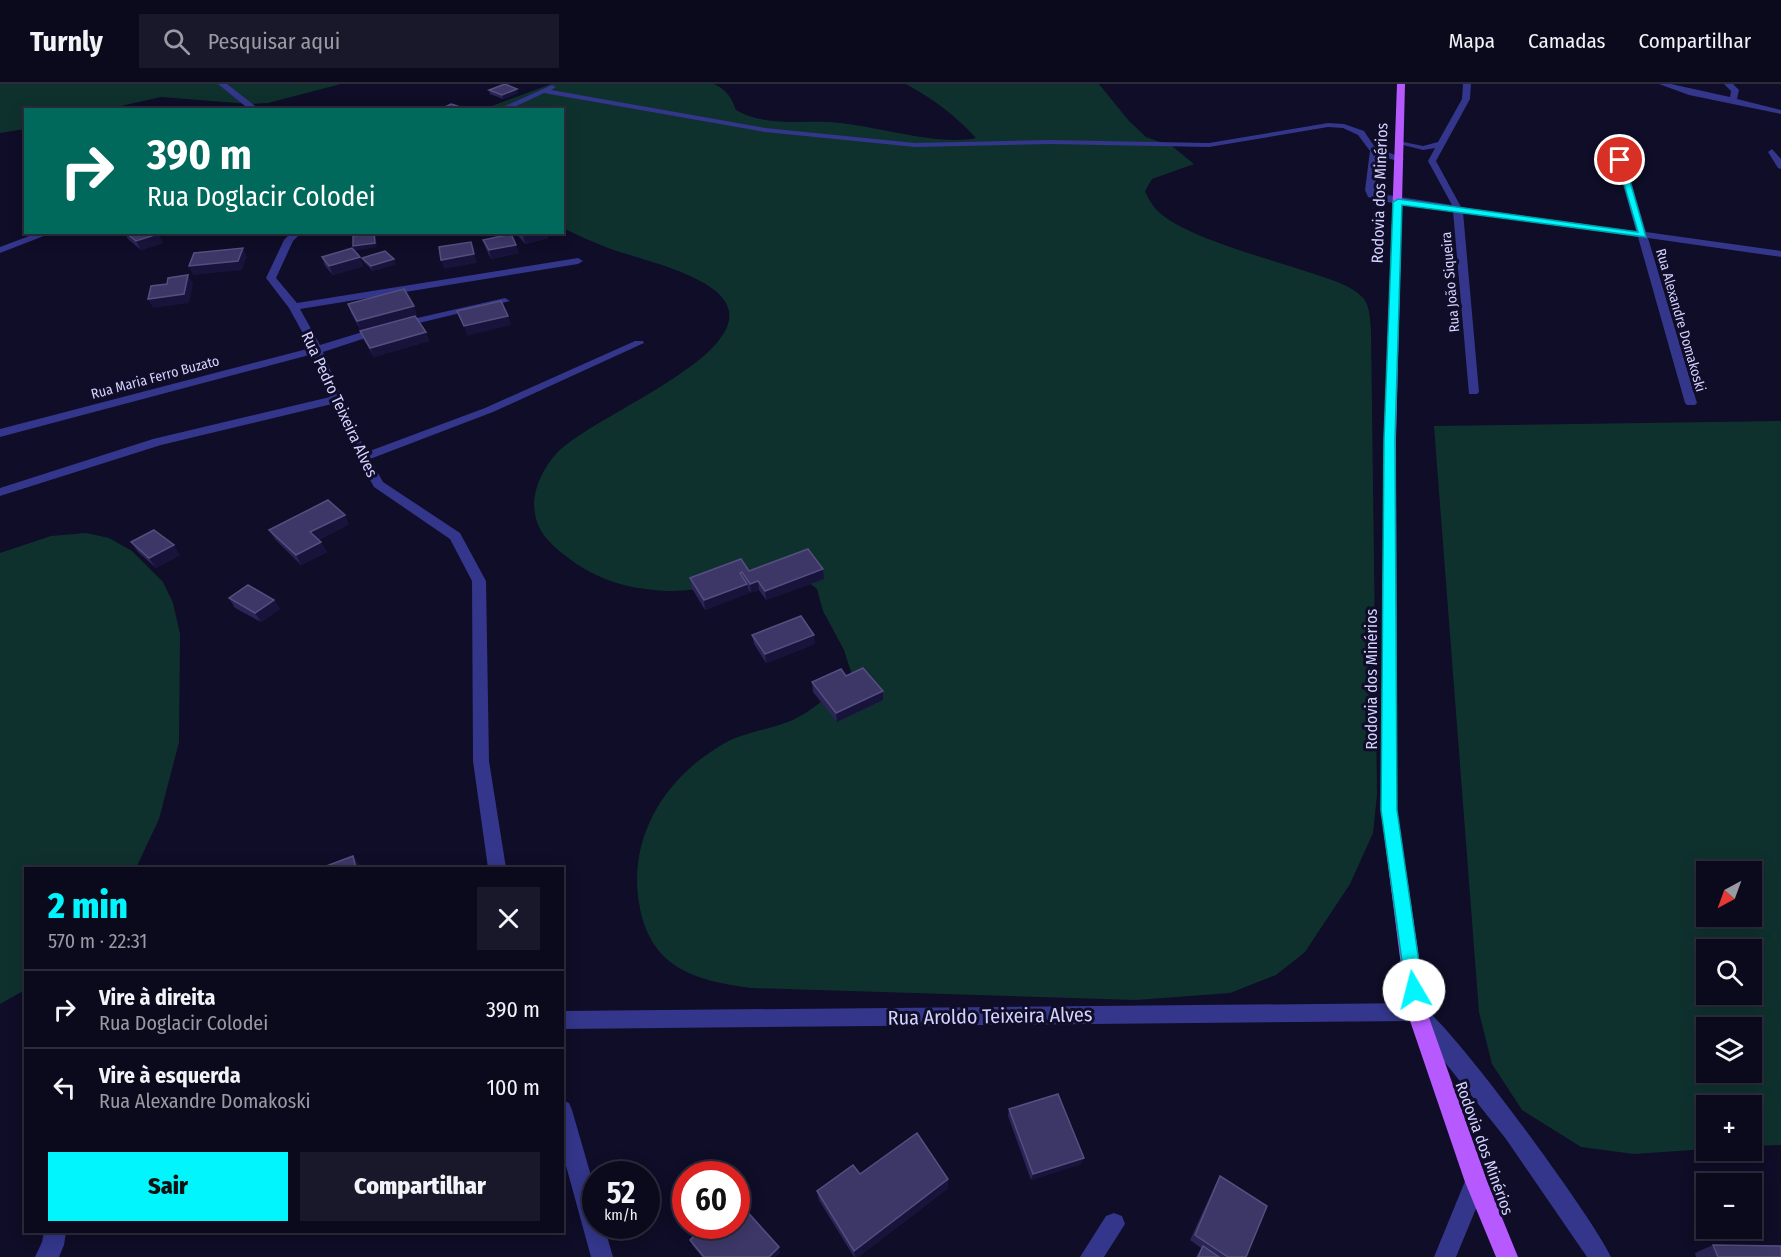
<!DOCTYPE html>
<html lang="pt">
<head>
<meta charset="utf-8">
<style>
	body { margin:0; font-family:"Fira Sans Condensed",sans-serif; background:#19182a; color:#f1f3f6; height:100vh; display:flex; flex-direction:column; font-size:22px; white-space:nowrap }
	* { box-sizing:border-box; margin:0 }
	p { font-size:20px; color:#9a9aa4 }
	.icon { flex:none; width:33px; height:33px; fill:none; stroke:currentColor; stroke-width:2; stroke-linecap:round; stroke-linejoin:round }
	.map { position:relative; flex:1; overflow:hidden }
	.sheet { position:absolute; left:24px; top:783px; width:540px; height:366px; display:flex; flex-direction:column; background:#0b0a1d; border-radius:0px; box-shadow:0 3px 15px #0003,0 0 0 2px #2b2b3b }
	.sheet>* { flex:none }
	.hud { position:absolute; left:24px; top:24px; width:540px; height:126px; border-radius:0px; box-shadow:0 3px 15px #0003,0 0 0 2px #2b2b3b; background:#00695c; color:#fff; overflow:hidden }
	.needle { width:39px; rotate:221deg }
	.tools { position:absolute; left:1696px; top:777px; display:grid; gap:12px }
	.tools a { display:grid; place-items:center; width:66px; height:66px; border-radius:0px; background:#0b0a1d; box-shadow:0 3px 15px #0003,0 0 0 2px #2b2b3b; font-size:30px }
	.speed { position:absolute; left:582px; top:1077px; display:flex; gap:12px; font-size:30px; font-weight:700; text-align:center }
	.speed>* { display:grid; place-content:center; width:78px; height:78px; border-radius:50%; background:#0b0a1d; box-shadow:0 3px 15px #0003,0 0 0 2px #2b2b3b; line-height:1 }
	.speed small { font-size:15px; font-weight:400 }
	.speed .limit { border:9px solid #d22; background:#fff; color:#111 }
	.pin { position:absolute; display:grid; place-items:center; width:51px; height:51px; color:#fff; margin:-26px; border:3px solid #fff; border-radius:50%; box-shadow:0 2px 6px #0007 }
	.me { position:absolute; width:66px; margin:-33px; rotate:352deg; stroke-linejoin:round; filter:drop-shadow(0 0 4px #0008) }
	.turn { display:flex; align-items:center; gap:21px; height:126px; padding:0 24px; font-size:27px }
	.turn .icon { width:78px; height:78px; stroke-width:2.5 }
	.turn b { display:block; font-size:42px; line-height:51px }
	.round { display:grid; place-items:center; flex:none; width:63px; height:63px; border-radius:0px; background:#19182a }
	.summary { display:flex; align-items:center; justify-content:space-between; height:102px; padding:0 24px }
	h1 { font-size:36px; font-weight:800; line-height:45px; color:#00f5fd }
	.cta { display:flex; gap:12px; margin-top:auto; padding:12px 24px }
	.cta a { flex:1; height:69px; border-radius:0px; background:#00f5fd; color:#111; font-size:24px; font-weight:800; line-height:69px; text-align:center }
	.cta a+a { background:#19182a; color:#f1f3f6 }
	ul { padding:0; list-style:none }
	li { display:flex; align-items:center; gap:18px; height:78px; padding:0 24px; border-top:2px solid #2b2b3b }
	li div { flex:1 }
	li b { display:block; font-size:22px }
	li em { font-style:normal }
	header { display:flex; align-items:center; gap:36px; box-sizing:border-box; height:84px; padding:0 30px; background:#0b0a1d; border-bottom:2px solid #2b2b3b }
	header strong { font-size:28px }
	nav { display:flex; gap:33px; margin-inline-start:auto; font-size:21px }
	.search { width:420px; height:54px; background:#19182a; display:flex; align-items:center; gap:15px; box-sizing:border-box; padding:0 21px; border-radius:0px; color:#9a9aa4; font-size:22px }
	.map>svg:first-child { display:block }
	.green { fill:#0f312e; fill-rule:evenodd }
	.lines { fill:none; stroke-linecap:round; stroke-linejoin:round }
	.minor { fill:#33368a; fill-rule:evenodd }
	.major { fill:#b659ff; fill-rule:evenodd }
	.wall { fill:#2b2456 }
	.shaded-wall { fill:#18133b }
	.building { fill:#3d3768; stroke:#554f80; stroke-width:1.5 }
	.route { fill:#00f5fd; stroke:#009fa4; stroke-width:1.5 }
	.labels { text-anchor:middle; stroke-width:6; stroke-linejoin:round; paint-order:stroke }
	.far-street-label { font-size:14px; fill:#d4d2ff; stroke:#0f0d27 }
	.street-label { font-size:16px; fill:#d4d2ff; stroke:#0f0d27 }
	.near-street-label { font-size:20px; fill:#d4d2ff; stroke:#0f0d27 }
</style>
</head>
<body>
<header>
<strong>Turnly</strong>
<div class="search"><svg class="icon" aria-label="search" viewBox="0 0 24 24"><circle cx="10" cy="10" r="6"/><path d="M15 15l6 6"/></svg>Pesquisar aqui</div>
<nav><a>Mapa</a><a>Camadas</a><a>Compartilhar</a></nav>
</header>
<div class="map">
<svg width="1781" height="1173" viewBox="0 0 1781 1173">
	<rect width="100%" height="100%" fill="#0f0d27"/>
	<g class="green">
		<polygon points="0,0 341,0 268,19 250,20 161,13 107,25 26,26 25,45 0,49"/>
		<path d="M 551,0 L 714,0 C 727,6 731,13 736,26 C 766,44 807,35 840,39 C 880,43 939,62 976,54 C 955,31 933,15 906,0 L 1099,0 L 1129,37 L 1146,53 L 1172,62 L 1194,80 L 1152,95 L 1145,107 C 1149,116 1153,123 1161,130 C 1191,155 1270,175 1311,189 C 1328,195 1351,200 1364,215 C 1370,223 1370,236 1371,246 L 1377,711 L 1373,749 L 1350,800 L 1305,868 L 1276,891 L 1230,909 L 1136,916 L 751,904 C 702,897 657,888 642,833 C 623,761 661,695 725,659 C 749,646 779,645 802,631 C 820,621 836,604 852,591 L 844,566 L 823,527 L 817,505 L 788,483 C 751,492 706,508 668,507 C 623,505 591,494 557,465 C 542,452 534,439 534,418 C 535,401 545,382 556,370 C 587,335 738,278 729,227 C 723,192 637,175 608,164 C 593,158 577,151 563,144 L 562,26 L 481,26 Z"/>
		<path d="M 1781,337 L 1781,1061 L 1752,1062 L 1752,1022 L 1707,1022 L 1707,1065 L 1634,1070 L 1581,1063 L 1522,1026 L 1492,980 L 1479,928 L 1434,342 ZM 1707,788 L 1752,788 L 1752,832 L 1707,832 ZM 1707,866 L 1752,866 L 1752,910 L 1707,910 ZM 1707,944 L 1752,944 L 1752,988 L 1707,988 Z"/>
		<polygon points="86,449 109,454 132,467 163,498 173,519 180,550 179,658 159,735 136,784 26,784 25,906 0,920 0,469 51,452"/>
	</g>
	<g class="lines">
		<g class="minor">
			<polygon points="218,0 227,0 260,26 250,26"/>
			<polygon points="1463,0 1471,0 1470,15 1436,77 1461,123 1636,147 1611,57 1615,55 1619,57 1646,148 1781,167 1781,173 1648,154 1697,319 1695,321 1687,321 1685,319 1638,153 1463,128 1479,308 1477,310 1469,310 1453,127 1379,117 1368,113 1365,106 1370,67 1358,51 1343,44 1328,43 1209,63 1049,60 915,63 765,48 544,9 508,26 496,26 552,1 556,3 551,6 765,44 915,59 1049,56 1209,59 1328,39 1344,40 1364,47 1374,62 1404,75 1400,78 1378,71 1375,109 1452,121 1428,77 1435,64 1423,66 1395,59 1399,57 1423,62 1438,58 1462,15"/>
			<polygon points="1659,0 1671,0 1730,13 1731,7 1724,0 1733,0 1739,6 1737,15 1781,26 1781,30 1689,11"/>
			<polygon points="1772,65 1781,75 1781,85 1778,84 1768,68"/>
			<polygon points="40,148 54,148 0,169 0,163"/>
			<polygon points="292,148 302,148 293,157 276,194 297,219 578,174 583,177 578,180 300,225 320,261 382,242 505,214 510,217 390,246 323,268 354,345 367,368 485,324 635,257 643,257 644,259 493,328 370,375 383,398 460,449 486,497 489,677 506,784 488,784 473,677 472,497 450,455 374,403 342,345 332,320 161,361 0,412 0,404 153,355 330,313 313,270 0,353 0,345 311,264 289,224 266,194 284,156"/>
			<path d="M 1417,919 C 1444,929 1597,1139 1611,1173 L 1587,1173 L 1506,1055 L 1412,937 L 562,945 L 562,927 Z"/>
			<polygon points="562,1016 569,1019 572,1026 596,1109 596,1142 604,1142 613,1173 591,1173 562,1067"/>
			<polygon points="1476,1087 1484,1090 1487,1098 1456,1173 1434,1173 1468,1090"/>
			<polygon points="1114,1129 1122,1132 1125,1140 1104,1173 1080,1173 1106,1132"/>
			<polygon points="44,1148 66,1148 64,1161 59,1173 35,1173 42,1158"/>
		</g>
		<polygon class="major" points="1397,0 1405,0 1396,355 1397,726 1427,928 1487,1097 1518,1173 1496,1173 1465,1098 1407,928 1381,726 1384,355"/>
	</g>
	<g class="wall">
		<polygon points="489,6 518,9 503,15 490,10"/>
		<polygon points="124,148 156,148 158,150 163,159 141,166 128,155"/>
		<polygon points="386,148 410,148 407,151"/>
		<polygon points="515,148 547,148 548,154 525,160"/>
		<polygon points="483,156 519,169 491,175 486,165"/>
		<polygon points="322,173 364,182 333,191 325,182"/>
		<polygon points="362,174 396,180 373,187 364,178"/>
		<polygon points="348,220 417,231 361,247 351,229"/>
		<polygon points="360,247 426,248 429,257 374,273 364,256"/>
		<polygon points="349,440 319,456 327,468 301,481 275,455 269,446"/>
		<polygon points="131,458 180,471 156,484 138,468"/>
		<polygon points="749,487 824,495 766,516 759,506 751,509 748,505 749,509 705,526 691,503 690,494"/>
		<polygon points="229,514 274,516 280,525 261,538 235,524"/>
		<polygon points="752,551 815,560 766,579 754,560"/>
		<polygon points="846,592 883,607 883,616 837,638 813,608 812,598"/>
		<polygon points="1009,1025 1081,1080 1031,1096 1008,1032"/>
		<polygon points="860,1090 948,1095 947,1105 858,1173 854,1173 819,1116 817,1107"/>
		<polygon points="1220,1092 1246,1173 1196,1173 1201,1164 1190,1156 1216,1099"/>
		<polygon points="690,1156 780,1168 776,1173 702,1173 693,1162"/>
		<polygon points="1713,1161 1781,1173 1696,1173 1695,1169"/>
	</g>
	<g class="shaded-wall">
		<polygon points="517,5 518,9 503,15 502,11"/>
		<polygon points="534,148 547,148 548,154 525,160 523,151"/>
		<polygon points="374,149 376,153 377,163 355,167 353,162"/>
		<polygon points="158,150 163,159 141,166 136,157"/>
		<polygon points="471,158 477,179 444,185 441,176"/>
		<polygon points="516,161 519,169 491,175 489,166"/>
		<polygon points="243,164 247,173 242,186 193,191 189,182"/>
		<polygon points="360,173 364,182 333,191 329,182"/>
		<polygon points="394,175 396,180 373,187 371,182"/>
		<polygon points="188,191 193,200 189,219 153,224 148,215"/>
		<polygon points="414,222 417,231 361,247 357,237"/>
		<polygon points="508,232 511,241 467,252 464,242"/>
		<polygon points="426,248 429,257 374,273 370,264"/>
		<polygon points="345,431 349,440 315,458 310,448"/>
		<polygon points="321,458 327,468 301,481 296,471"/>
		<polygon points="174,461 180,471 156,484 149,474"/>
		<polygon points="823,485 824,495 766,516 765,507"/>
		<polygon points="758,497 759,506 751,509 750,500"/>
		<polygon points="747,500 749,509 705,526 704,516"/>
		<polygon points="274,516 280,525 261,538 255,529"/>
		<polygon points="814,551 815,560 766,579 765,570"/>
		<polygon points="883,607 883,616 837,638 836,629"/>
		<polygon points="353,772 360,781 360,784 356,784"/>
		<polygon points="1084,1074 1081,1080 1031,1096 1033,1090"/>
		<polygon points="948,1095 947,1105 858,1173 855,1173 854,1167"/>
		<polygon points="779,1163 780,1168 776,1173 769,1173"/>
	</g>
	<g class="building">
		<polygon points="505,0 517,5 502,11 489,6"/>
		<polygon points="451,20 463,24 459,26 439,26"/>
		<polygon points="125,148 156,148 158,150 136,157"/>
		<polygon points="520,148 534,148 523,151"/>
		<polygon points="374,149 375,159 353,162 353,152"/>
		<polygon points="511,150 516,161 489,166 483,156"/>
		<polygon points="471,158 474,170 441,176 439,163"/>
		<polygon points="243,164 238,177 189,182 194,169"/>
		<polygon points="352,164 360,173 329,182 322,173"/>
		<polygon points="385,167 394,175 371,182 362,174"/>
		<polygon points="188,191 184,210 148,215 151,202 167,200 168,194"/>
		<polygon points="404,205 414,222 357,237 348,220"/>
		<polygon points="501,217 508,232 464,242 457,227"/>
		<polygon points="415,232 426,248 370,264 360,247"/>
		<polygon points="328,416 345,431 310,448 321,458 296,471 269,446"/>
		<polygon points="154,446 174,461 149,474 131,458"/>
		<polygon points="808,465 823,485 765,507 758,497 750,500 742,488 740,489 747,500 704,516 690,494 741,475 749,487"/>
		<polygon points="248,501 274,516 255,529 229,514"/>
		<polygon points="801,532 814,551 765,570 752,551"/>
		<polygon points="863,584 883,607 836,629 812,598 841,585 846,592"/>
		<polygon points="353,772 356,784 321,784"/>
		<polygon points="1058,1010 1084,1074 1033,1090 1009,1025"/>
		<polygon points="917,1049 948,1095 854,1167 817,1107 853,1081 860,1090"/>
		<polygon points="1220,1092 1267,1122 1246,1173 1228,1173 1195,1151"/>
		<polygon points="736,1115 779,1163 769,1173 704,1173 690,1156 704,1142 736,1142"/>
		<polygon points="1713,1161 1781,1162 1781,1173 1718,1173"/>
		<polygon points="1203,1162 1219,1173 1198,1173"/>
	</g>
	<polygon class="route" points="1620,74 1624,76 1646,153 1402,121 1395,355 1397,726 1423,906 1420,912 1414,914 1408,912 1406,906 1381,726 1384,355 1393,118 1398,115 1638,148 1617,76"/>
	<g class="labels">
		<g class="far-street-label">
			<text transform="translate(1450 198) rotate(-95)" y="5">Rua João Siqueira</text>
			<text transform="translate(1681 236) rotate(74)" y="5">Rua Alexandre Domakoski</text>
			<text transform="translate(155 293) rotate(-15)" y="5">Rua Maria Ferro Buzato</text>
		</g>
		<g class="street-label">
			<text transform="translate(1379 109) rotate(-88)" y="6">Rodovia dos Minérios</text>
			<text transform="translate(340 320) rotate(65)" y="6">Rua Pedro Teixeira Alves</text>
			<text transform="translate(1371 595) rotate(-90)" y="6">Rodovia dos Minérios</text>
			<text transform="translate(1485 1064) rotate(70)" y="6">Rodovia dos Minérios</text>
		</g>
		<g class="near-street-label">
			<text transform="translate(990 932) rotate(-1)" y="7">Rua Aroldo Teixeira Alves</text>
		</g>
	</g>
</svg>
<div class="tools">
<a><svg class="needle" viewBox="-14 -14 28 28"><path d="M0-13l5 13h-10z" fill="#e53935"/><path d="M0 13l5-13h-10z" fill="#9a9aa4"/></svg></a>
<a><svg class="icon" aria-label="search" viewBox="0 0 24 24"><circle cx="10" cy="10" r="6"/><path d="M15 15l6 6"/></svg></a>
<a><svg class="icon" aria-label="layers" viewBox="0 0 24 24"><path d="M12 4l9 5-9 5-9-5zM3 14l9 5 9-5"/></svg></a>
<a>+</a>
<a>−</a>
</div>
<div class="speed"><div>52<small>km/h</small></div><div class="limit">60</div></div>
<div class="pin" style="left:1620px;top:76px;background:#d93025"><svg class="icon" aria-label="arrive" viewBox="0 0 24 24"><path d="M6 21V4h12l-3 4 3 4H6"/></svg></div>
<svg class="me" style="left:1414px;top:906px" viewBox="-20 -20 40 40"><circle r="19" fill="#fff"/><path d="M0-13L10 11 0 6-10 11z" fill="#00f5fd"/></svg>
<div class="hud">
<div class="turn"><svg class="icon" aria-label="right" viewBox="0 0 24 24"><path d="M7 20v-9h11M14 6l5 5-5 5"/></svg><div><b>390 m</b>Rua Doglacir Colodei</div></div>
</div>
<section class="sheet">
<div class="summary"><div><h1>2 min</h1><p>570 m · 22:31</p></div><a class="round"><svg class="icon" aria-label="close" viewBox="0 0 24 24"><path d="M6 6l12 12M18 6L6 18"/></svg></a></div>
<ul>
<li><svg class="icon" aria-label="right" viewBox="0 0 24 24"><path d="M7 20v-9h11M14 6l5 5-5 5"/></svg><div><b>Vire à direita</b><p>Rua Doglacir Colodei</p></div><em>390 m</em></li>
<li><svg class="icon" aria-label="left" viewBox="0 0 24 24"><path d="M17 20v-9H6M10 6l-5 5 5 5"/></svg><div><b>Vire à esquerda</b><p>Rua Alexandre Domakoski</p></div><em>100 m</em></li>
</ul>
<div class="cta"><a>Sair</a><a>Compartilhar</a></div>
</section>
</div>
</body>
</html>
